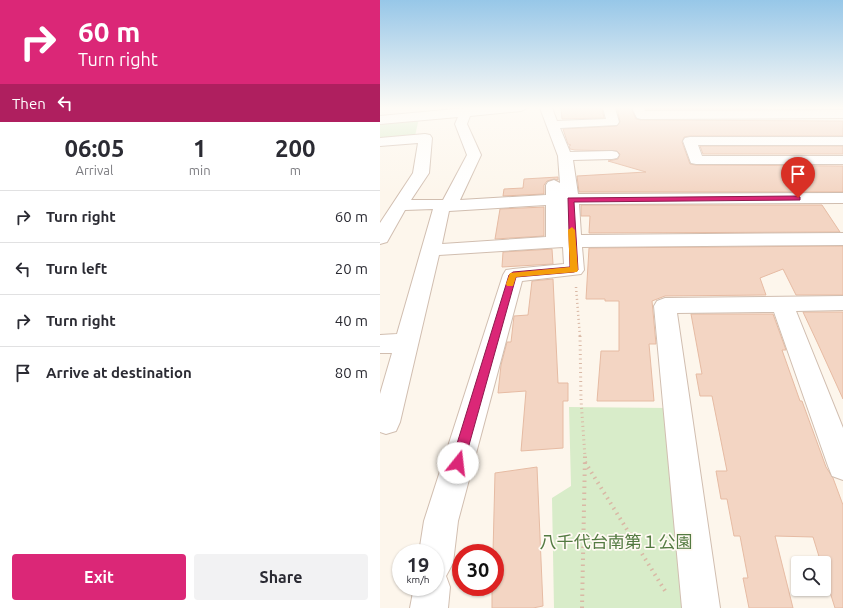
<!DOCTYPE html>
<html lang="en">
<head>
<meta charset="utf-8">
<style>
	body { margin:0; font-family:Ubuntu,"Noto Sans JP",sans-serif; background:#f2f2f3; color:#2b2b33; height:100vh; display:flex; flex-direction:column; font-size:15px; white-space:nowrap }
	* { box-sizing:border-box; margin:0 }
	p { font-size:13px; color:#7c7c81 }
	.icon { flex:none; width:22px; height:22px; fill:none; stroke:currentColor; stroke-width:2; stroke-linecap:round; stroke-linejoin:round }
	.map { position:relative; flex:1; overflow:hidden }
	.drawer { display:flex; flex-direction:column; background:#fff; width:380px }
	.drawer>* { flex:none }
	.banner { background:#db2777; color:#fff; overflow:hidden }
	.fabs { position:absolute; left:411px; top:556px; display:grid; gap:8px }
	.fabs a { display:grid; place-items:center; width:40px; height:40px; border-radius:4px; background:#fff; box-shadow:0 1px 3px #0004; font-size:20px }
	.speed { position:absolute; left:12px; top:544px; display:flex; gap:8px; font-size:20px; font-weight:700; text-align:center }
	.speed>* { display:grid; place-content:center; width:52px; height:52px; border-radius:50%; background:#fff; box-shadow:0 1px 3px #0004; line-height:1 }
	.speed small { font-size:10px; font-weight:400 }
	.speed .limit { border:6px solid #d22; background:#fff; color:#111 }
	.pin { position:absolute; display:grid; place-items:center; width:34px; height:34px; color:#fff; margin:-41px -17px; border-radius:50% 50% 50% 0; rotate:-45deg; box-shadow:0 0 4px #0007 }
	.pin .icon { rotate:45deg }
	.me { position:absolute; width:44px; margin:-22px; rotate:16deg; stroke-linejoin:round; filter:drop-shadow(0 0 3px #0008) }
	.turn { display:flex; align-items:center; gap:14px; height:84px; padding:0 12px; font-size:18px }
	.turn .icon { width:52px; height:52px; stroke-width:2.5 }
	.turn b { display:block; font-size:28px; line-height:34px }
	.then { display:flex; align-items:center; height:38px; padding:0 12px; background:#0003; gap:8px; font-size:15px }
	.eta { display:flex; justify-content:space-evenly; align-items:center; height:68px; text-align:center }
	.eta b { font-size:24px; font-weight:700; line-height:28px }
	.cta { display:flex; gap:8px; margin-top:auto; padding:8px 12px }
	.cta a { flex:1; height:46px; border-radius:4px; background:#db2777; color:#fff; font-size:16px; font-weight:700; line-height:46px; text-align:center }
	.cta a+a { background:#f2f2f3; color:#2b2b33 }
	ul { padding:0; list-style:none }
	li { display:flex; align-items:center; gap:12px; height:52px; padding:0 12px; border-top:1px solid #e1e1e2 }
	li div { flex:1 }
	li b { display:block; font-size:15px }
	li em { font-style:normal }
	main { display:flex; flex:1; min-height:0 }
	.map>svg:first-child { display:block }
	.green { fill:#d8ecc9 }
	.building { fill:#f3d5c3; stroke:#e6bba3 }
	.lines { fill:none; stroke-linecap:round; stroke-linejoin:round }
	.minor-casing { stroke:#d1beb0; stroke-width:2 }
	.path-far2 { stroke:#d9b8a5; stroke-width:2.5; stroke-dasharray:1 3; stroke-linecap:butt }
	.path-far1 { stroke:#d9b8a5; stroke-width:3; stroke-dasharray:1 3.5; stroke-linecap:butt }
	.path { stroke:#d9b8a5; stroke-width:4; stroke-dasharray:1.5 4.5; stroke-linecap:butt }
	.minor { fill:#fff; fill-rule:evenodd }
	.route { fill:#db2777; stroke:#8e194d }
	.slow { fill:#f59e0b }
	.labels { text-anchor:middle; stroke-width:3.5; stroke-linejoin:round; paint-order:stroke }
	.near-park-label { font-size:17px; fill:#537a41; stroke:#fffaf3 }
</style>
</head>
<body>
<main>
<section class="drawer">
<div class="banner">
<div class="turn"><svg class="icon" aria-label="right" viewBox="0 0 24 24"><path d="M7 20v-9h11M14 6l5 5-5 5"/></svg><div><b>60 m</b>Turn right</div></div>
<div class="then">Then<svg class="icon" aria-label="left" viewBox="0 0 24 24"><path d="M17 20v-9H6M10 6l-5 5 5 5"/></svg></div>
</div>
<div class="eta">
<div><b>06:05</b><p>Arrival</p></div>
<div><b>1</b><p>min</p></div>
<div><b>200</b><p>m</p></div>
</div>
<ul>
<li><svg class="icon" aria-label="right" viewBox="0 0 24 24"><path d="M7 20v-9h11M14 6l5 5-5 5"/></svg><div><b>Turn right</b></div><em>60 m</em></li>
<li><svg class="icon" aria-label="left" viewBox="0 0 24 24"><path d="M17 20v-9H6M10 6l-5 5 5 5"/></svg><div><b>Turn left</b></div><em>20 m</em></li>
<li><svg class="icon" aria-label="right" viewBox="0 0 24 24"><path d="M7 20v-9h11M14 6l5 5-5 5"/></svg><div><b>Turn right</b></div><em>40 m</em></li>
<li><svg class="icon" aria-label="arrive" viewBox="0 0 24 24"><path d="M6 21V4h12l-3 4 3 4H6"/></svg><div><b>Arrive at destination</b></div><em>80 m</em></li>
</ul>
<div class="cta"><a>Exit</a><a>Share</a></div>
</section>
<div class="map">
<svg width="463" height="608" viewBox="0 0 463 608">
	<rect width="100%" height="100%" fill="#fdf6ec"/>
	<g class="green">
		<polygon points="39,118 35,136 0,139 0,121"/>
		<polygon points="189,407 288,408 306,608 174,608 172,498 191,486"/>
	</g>
	<g class="building">
		<polygon points="181,108 222,108 224,118 182,119"/>
		<polygon points="237,108 251,108 256,119 261,120 463,121 463,136 310,136 304,137 302,142 310,164 316,165 463,166 463,192 199,192 197,176 266,172 228,161 238,159 240,154 237,151 195,150 190,149 189,146 191,145 188,144 183,129 237,126 240,122"/>
		<polygon points="266,108 384,108 385,109 266,109"/>
		<polygon points="320,146 463,146 463,154 323,154"/>
		<polygon points="178,177 178,180 174,179 167,181 164,185 164,194 123,196 124,189 143,188 144,179"/>
		<polygon points="201,205 442,205 460,232 209,233 210,216 201,216"/>
		<polygon points="164,207 164,236 115,239 120,209"/>
		<polygon points="463,246 463,295 416,295 403,269 380,278 386,295 285,296 272,301 276,344 269,344 274,401 217,401 221,351 239,351 239,301 225,301 225,299 206,299 209,248"/>
		<polygon points="172,249 173,264 122,267 123,252"/>
		<polygon points="173,279 178,383 188,383 188,401 183,401 183,448 141,451 146,391 118,393 121,365 127,342 131,342 134,316 148,315 152,281"/>
		<polygon points="423,312 463,312 463,399 438,344"/>
		<polygon points="311,314 393,314 406,350 402,350 420,401 422,401 446,467 453,478 463,505 463,608 455,608 444,573 444,563 441,563 433,537 395,536 413,608 369,608 363,578 368,578 360,536 354,536 347,499 341,499 336,471 347,471 332,396 320,396 316,374 322,374"/>
		<polygon points="157,467 163,606 153,608 112,608 112,587 115,587 115,553 113,553 115,473"/>
	</g>
	<g class="lines">
		<g class="minor-casing">
			<g id="minor">
				<path d="M 86,108 L 147,108 L 141,111 L 90,116 L 87,124 L 101,155 L 80,200 L 166,195 L 166,185 L 168,182 L 174,180 L 180,183 L 178,156 L 160,108 L 172,108 L 177,121 L 226,119 L 223,108 L 235,108 L 239,122 L 237,125 L 180,128 L 190,152 L 232,151 L 237,152 L 239,155 L 237,158 L 232,159 L 193,160 L 198,194 L 463,193 L 463,203 L 199,204 L 201,235 L 463,233 L 463,245 L 202,247 L 204,270 L 201,274 L 142,281 L 78,521 L 73,563 L 66,576 L 70,587 L 68,608 L 30,608 L 34,587 L 55,587 L 55,553 L 39,553 L 44,521 L 123,275 L 126,270 L 133,269 L 184,264 L 183,247 L 59,255 L 20,422 L 16,431 L 6,434 L 0,432 L 0,394 L 12,353 L 0,353 L 0,335 L 17,334 L 53,209 L 25,210 L 7,242 L 0,244 L 0,223 L 33,173 L 38,143 L 0,146 L 0,138 L 45,134 L 50,135 L 52,138 L 49,173 L 31,200 L 63,200 L 87,155 L 75,124 L 78,117 L 0,124 L 0,116 ZM 166,205 L 166,237 L 62,244 L 69,211 Z"/>
				<polygon points="252,108 264,108 265,111 463,110 463,118 261,119 257,118"/>
				<polygon points="310,137 463,137 463,145 318,145 322,156 463,156 463,164 316,164 311,163 303,141 305,138"/>
				<polygon points="463,296 463,310 416,311 463,428 463,480 452,476 448,466 394,312 297,313 340,608 302,608 274,306 277,301 285,298"/>
			</g>
		</g>
		<polyline class="path-far2" points="196,287 200,337"/>
		<polyline class="path-far1" points="200,336 201,400 205,457"/>
		<g class="path">
			<polyline points="205,462 287,594"/>
			<polyline points="202,608 205,456"/>
		</g>
		<use href="#minor" class="minor"/>
	</g>
	<linearGradient id="sky" x2="0" y2="1"><stop stop-color="#97c7e8"/><stop offset="0.56" stop-color="#fefbf6"/><stop offset="1" stop-color="#fefbf6" stop-opacity="0"/></linearGradient>
	<rect width="463" height="193" fill="url(#sky)"/>
	<polygon class="route" points="418,196 420,197 420,200 194,202 198,270 194,272 136,277 84,463 82,467 78,469 73,467 71,463 129,275 133,272 190,267 188,198"/>
	<polygon class="slow" points="192,227 195,230 198,270 197,272 136,277 133,286 127,286 126,284 130,273 190,267 188,230"/>
	<g class="labels">
		<g class="near-park-label">
			<text x="236" y="548">八千代台南第１公園</text>
		</g>
	</g>
</svg>
<div class="fabs">
<a><svg class="icon" aria-label="search" viewBox="0 0 24 24"><circle cx="10" cy="10" r="6"/><path d="M15 15l6 6"/></svg></a>
</div>
<div class="speed"><div>19<small>km/h</small></div><div class="limit">30</div></div>
<div class="pin" style="left:418px;top:198px;background:#d93025"><svg class="icon" aria-label="arrive" viewBox="0 0 24 24"><path d="M6 21V4h12l-3 4 3 4H6"/></svg></div>
<svg class="me" style="left:78px;top:463px" viewBox="-20 -20 40 40"><circle r="19" fill="#fff"/><path d="M0-13L10 11 0 6-10 11z" fill="#db2777"/></svg>
</div>
</main>
</body>
</html>
